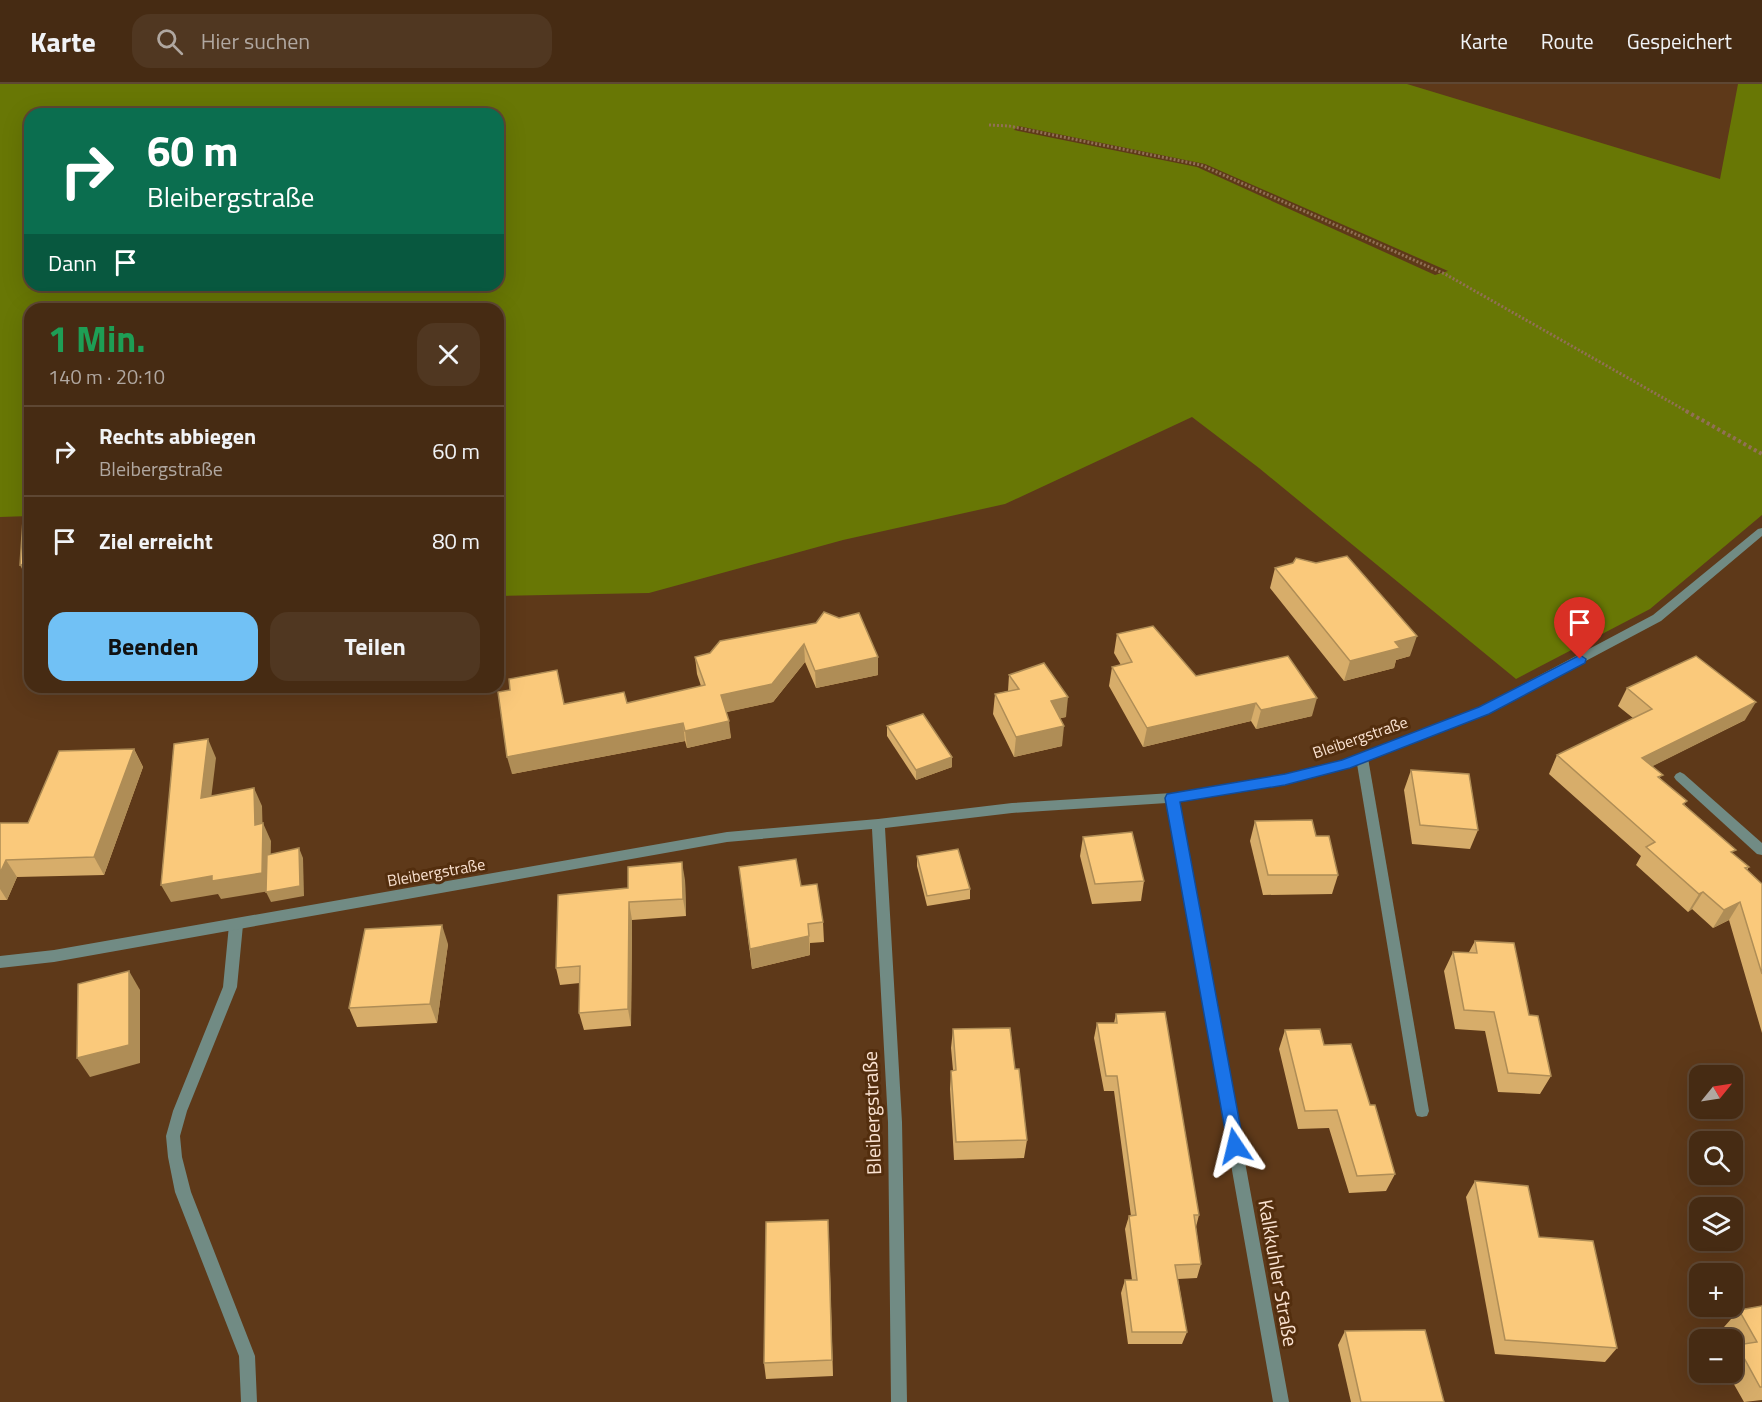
<!DOCTYPE html>
<html lang="de">
<head>
<meta charset="utf-8">
<style>
	body { margin:0; font-family:"Titillium Web",sans-serif; background:#503721; color:#f1f3f6; height:100vh; display:flex; flex-direction:column; font-size:22px; white-space:nowrap }
	* { box-sizing:border-box; margin:0 }
	p { font-size:20px; color:#b0a7a0 }
	.icon { flex:none; width:33px; height:33px; fill:none; stroke:currentColor; stroke-width:2; stroke-linecap:round; stroke-linejoin:round }
	.map { position:relative; flex:1; overflow:hidden }
	.sheet { position:absolute; left:24px; top:219px; width:480px; height:390px; display:flex; flex-direction:column; background:#462b13; border-radius:18px; box-shadow:0 6px 24px #0002,0 0 0 2px #5e4733 }
	.sheet>* { flex:none }
	.top-card { position:absolute; left:24px; top:24px; width:480px; height:183px; border-radius:18px; box-shadow:0 6px 24px #0002,0 0 0 2px #5e4733; background:#0b6e4f; color:#fff; overflow:hidden }
	.needle { width:39px; rotate:60deg }
	.buttons { position:absolute; left:1689px; top:981px; display:grid; gap:12px }
	.buttons a { display:grid; place-items:center; width:54px; height:54px; border-radius:12px; background:#462b13; box-shadow:0 6px 24px #0002,0 0 0 2px #5e4733; font-size:30px }
	.pin { position:absolute; display:grid; place-items:center; width:51px; height:51px; color:#fff; margin:-62px -26px; border-radius:50% 50% 50% 0; rotate:-45deg; box-shadow:0 0 6px #0007 }
	.pin .icon { rotate:45deg }
	.me { position:absolute; width:66px; margin:-33px; rotate:350deg; stroke-linejoin:round; filter:drop-shadow(0 0 4px #0008) }
	.turn { display:flex; align-items:center; gap:21px; height:126px; padding:0 24px; font-size:27px }
	.turn .icon { width:78px; height:78px; stroke-width:2.5 }
	.turn b { display:block; font-size:42px; line-height:51px }
	.then { display:flex; align-items:center; height:57px; padding:0 24px; background:#0003; gap:12px; font-size:22px }
	.round { display:grid; place-items:center; flex:none; width:63px; height:63px; border-radius:18px; background:#503721 }
	.overview { display:flex; align-items:center; justify-content:space-between; height:102px; padding:0 24px }
	h1 { font-size:36px; font-weight:700; line-height:45px; color:#1e9e55 }
	.cta { display:flex; gap:12px; margin-top:auto; padding:12px 24px }
	.cta a { flex:1; height:69px; border-radius:18px; background:#71c1f5; color:#111; font-size:24px; font-weight:700; line-height:69px; text-align:center }
	.cta a+a { background:#503721; color:#f1f3f6 }
	ul { padding:0; list-style:none }
	li { display:flex; align-items:center; gap:18px; height:90px; padding:0 24px; border-top:2px solid #5e4733 }
	li div { flex:1 }
	li b { display:block; font-size:22px }
	li em { font-style:normal }
	header { display:flex; align-items:center; gap:36px; box-sizing:border-box; height:84px; padding:0 30px; background:#462b13; border-bottom:2px solid #5e4733 }
	header strong { font-size:28px }
	nav { display:flex; gap:33px; margin-inline-start:auto; font-size:21px }
	.search { width:420px; height:54px; background:#503721; display:flex; align-items:center; gap:15px; box-sizing:border-box; padding:0 21px; border-radius:18px; color:#b0a7a0; font-size:22px }
	.map>svg:first-child { display:block }
	.green { fill:#687705; fill-rule:evenodd }
	.lines { fill:none; stroke-linecap:round; stroke-linejoin:round }
	.path-far1 { stroke:#917055; stroke-width:3; stroke-dasharray:2 2; stroke-linecap:butt }
	.path { stroke:#917055; stroke-width:4; stroke-dasharray:3 3; stroke-linecap:butt }
	.service { fill:#718b84; fill-rule:evenodd }
	.minor { fill:#718b84; fill-rule:evenodd }
	.wall { fill:#d7ad6a }
	.shaded-wall { fill:#af8d56 }
	.building { fill:#fac97b; stroke:#af8d56; stroke-width:1.5 }
	.route { fill:#1a73e8; stroke:#114b97; stroke-width:1.5 }
	.labels { text-anchor:middle; stroke-width:6; stroke-linejoin:round; paint-order:stroke }
	.street-label { font-size:16px; fill:#fae2d1; stroke:#532e0e }
	.near-street-label { font-size:20px; fill:#fae2d1; stroke:#532e0e }
</style>
</head>
<body>
<header>
<strong>Karte</strong>
<div class="search"><svg class="icon" aria-label="search" viewBox="0 0 24 24"><circle cx="10" cy="10" r="6"/><path d="M15 15l6 6"/></svg>Hier suchen</div>
<nav><a>Karte</a><a>Route</a><a>Gespeichert</a></nav>
</header>
<div class="map">
<svg width="1762" height="1318" viewBox="0 0 1762 1318">
	<rect width="100%" height="100%" fill="#5e3919"/>
	<path class="green" d="M 0,0 L 1407,0 L 1720,95 L 1738,0 L 1762,0 L 1762,431 L 1650,525 L 1516,595 L 1259,384 L 1192,333 L 1005,420 L 843,456 L 649,509 L 498,512 L 498,225 L 30,225 L 30,432 L 0,433 ZM 30,30 L 498,30 L 498,201 L 30,201 ZM 1018,42 L 1205,80 L 1448,187 L 1435,191 L 1197,83 L 1014,46 Z"/>
	<g class="lines">
		<polyline class="path-far1" points="989,41 1009,42 1201,81 1445,190 1688,328"/>
		<polyline class="path" points="1686,327 1762,370"/>
		<g class="service">
			<polygon points="1362,670 1368,674 1429,1027 1427,1032 1422,1033 1417,1032 1415,1027 1356,674"/>
			<polygon points="236,836 241,837 243,841 237,903 187,1027 180,1052 182,1073 191,1108 255,1272 257,1318 241,1318 239,1272 175,1108 168,1073 166,1052 173,1027 223,903 229,841 231,837"/>
		</g>
		<g class="minor">
			<polygon points="1762,444 1762,452 1661,537 1488,629 1345,684 1285,701 1179,718 1289,1318 1273,1318 1167,719 1012,729 885,744 902,1038 907,1318 891,1318 888,1038 872,745 727,758 54,878 0,884 0,872 54,866 727,748 878,735 1012,719 1172,709 1285,691 1342,676 1480,623 1653,531 1758,445"/>
			<polygon points="1680,688 1684,690 1762,759 1762,771 1757,770 1676,696 1674,693 1676,690"/>
		</g>
	</g>
	<g class="wall">
		<polygon points="1275,484 1410,572 1396,576 1394,584 1344,597 1270,504"/>
		<polygon points="816,539 878,573 878,591 816,604 805,578 773,618 726,628 731,654 687,664 685,657 512,690 564,620 627,619 701,602 697,590 695,573 710,569"/>
		<polygon points="1117,550 1196,592 1312,632 1256,645 1251,637 1143,663 1109,602 1112,583 1121,581 1114,569"/>
		<polygon points="1009,591 1066,633 1060,634 1062,662 1014,673 993,630 995,610 1008,607"/>
		<polygon points="1627,604 1745,636 1652,682 1661,695 1685,721 1733,770 1749,783 1747,786 1762,800 1762,949 1729,836 1713,844 1692,825 1688,828 1636,781 1641,772 1549,690 1557,671 1633,634 1618,622"/>
		<polygon points="887,642 952,683 916,696 887,652"/>
		<polygon points="134,665 143,683 104,791 17,793 7,816 0,816 0,739 28,739"/>
		<polygon points="1411,686 1478,746 1470,765 1412,760 1404,706"/>
		<polygon points="1255,737 1316,752 1338,791 1332,810 1263,811 1250,757"/>
		<polygon points="1083,753 1144,797 1141,817 1092,820 1080,772"/>
		<polygon points="917,772 970,805 970,815 927,822 917,782"/>
		<polygon points="739,783 801,802 823,838 824,858 810,859 810,871 752,885"/>
		<polygon points="685,796 686,832 632,836 631,942 584,946 579,929 580,899 560,901 556,884 628,804"/>
		<polygon points="1475,857 1529,931 1551,992 1540,1010 1498,1008 1485,947 1455,945 1444,887 1453,868 1469,868"/>
		<polygon points="448,860 437,939 357,943 349,924"/>
		<polygon points="1116,930 1199,1131 1196,1143 1201,1180 1197,1194 1178,1195 1187,1248 1182,1260 1128,1260 1121,1209 1125,1196 1132,1196 1125,1145 1129,1132 1131,1132 1114,1007 1104,1007 1094,954 1097,939 1114,939"/>
		<polygon points="953,945 1015,985 1027,1056 1024,1074 954,1076 950,1005 951,987 953,986 951,964"/>
		<polygon points="1285,946 1324,961 1370,1021 1395,1090 1386,1107 1349,1109 1329,1044 1298,1045 1279,965"/>
		<polygon points="1475,1097 1539,1153 1617,1264 1605,1278 1495,1270 1466,1113"/>
		<polygon points="829,1153 833,1292 766,1295 764,1279"/>
		<polygon points="1762,1222 1762,1316 1744,1318 1727,1288 1732,1288 1732,1266 1735,1263 1732,1258 1732,1256 1731,1256 1724,1243 1739,1226"/>
		<polygon points="1345,1247 1444,1318 1351,1318 1338,1261"/>
	</g>
	<g class="shaded-wall">
		<polygon points="30,479 30,500 20,481"/>
		<polygon points="1417,552 1410,572 1396,576 1394,584 1344,597 1350,577 1395,558"/>
		<polygon points="804,560 805,578 773,618 723,629 721,611"/>
		<polygon points="878,573 878,591 816,604 815,587"/>
		<polygon points="1068,613 1066,633 1048,637 1051,617"/>
		<polygon points="1317,614 1312,632 1256,645 1261,626"/>
		<polygon points="1756,618 1745,636 1633,692 1642,674"/>
		<polygon points="1256,619 1251,637 1143,663 1147,644"/>
		<polygon points="729,637 731,654 687,664 685,647"/>
		<polygon points="683,639 685,657 512,690 507,673"/>
		<polygon points="1064,642 1062,662 1014,673 1016,653"/>
		<polygon points="208,655 216,674 209,732 201,714"/>
		<polygon points="134,665 143,683 104,791 94,773"/>
		<polygon points="952,673 952,683 916,696 916,686"/>
		<polygon points="254,704 262,722 263,758 263,739 271,757 270,807 221,815 218,810 171,818 161,801 255,741"/>
		<polygon points="299,764 303,774 304,812 271,818 266,808"/>
		<polygon points="6,776 17,793 7,816 0,805 0,789"/>
		<polygon points="682,778 685,796 686,832 683,815"/>
		<polygon points="1703,808 1692,825 1688,828 1699,810"/>
		<polygon points="629,818 632,836 631,942 628,925"/>
		<polygon points="1740,818 1729,836 1713,844 1724,826"/>
		<polygon points="442,841 448,860 437,939 430,920"/>
		<polygon points="809,852 810,871 752,885 750,865"/>
		<polygon points="129,887 140,906 140,979 90,993 77,974"/>
	</g>
	<g class="building">
		<polygon points="30,435 30,479 20,481 23,436"/>
		<polygon points="1347,472 1417,552 1395,558 1400,564 1350,577 1275,484 1293,479 1296,474 1316,479"/>
		<polygon points="824,528 839,534 859,529 878,573 815,587 804,560 772,600 721,611 729,637 685,647 683,639 507,673 498,608 510,606 509,595 557,586 564,620 624,608 627,619 705,601 695,573 710,569 720,557 816,539"/>
		<polygon points="1153,542 1196,592 1288,572 1317,614 1261,626 1256,619 1147,644 1112,583 1132,578 1117,550"/>
		<polygon points="1696,572 1756,618 1642,674 1663,691 1658,693 1687,717 1683,720 1736,766 1731,768 1749,783 1745,784 1762,800 1762,890 1740,818 1724,826 1703,808 1699,810 1646,763 1655,758 1557,671 1652,625 1627,604"/>
		<polygon points="1044,579 1068,613 1051,617 1064,642 1016,653 995,610 1019,605 1009,591"/>
		<polygon points="923,630 952,673 916,686 887,642"/>
		<polygon points="208,655 201,714 254,704 255,741 263,739 262,789 212,797 212,792 161,801 174,660"/>
		<polygon points="134,665 94,773 6,776 0,789 0,739 28,739 59,667"/>
		<polygon points="1411,686 1469,690 1478,746 1420,741"/>
		<polygon points="1312,736 1316,752 1329,752 1338,791 1268,791 1255,737"/>
		<polygon points="1132,748 1144,797 1095,800 1083,753"/>
		<polygon points="299,764 300,802 266,808 267,771"/>
		<polygon points="958,765 970,805 927,812 917,772"/>
		<polygon points="796,775 801,802 817,800 823,838 808,840 809,852 750,865 739,783"/>
		<polygon points="682,778 683,815 629,818 628,925 579,929 580,882 556,884 558,811 628,804 628,783"/>
		<polygon points="442,841 430,920 349,924 365,845"/>
		<polygon points="1475,857 1514,859 1529,931 1538,932 1551,992 1508,989 1494,928 1464,926 1453,868 1477,869"/>
		<polygon points="129,887 129,961 77,974 78,900"/>
		<polygon points="1165,928 1199,1131 1194,1131 1201,1180 1175,1181 1187,1248 1132,1248 1125,1196 1137,1196 1129,1132 1136,1131 1117,992 1106,992 1097,939 1117,939 1116,930"/>
		<polygon points="1010,944 1015,985 1019,985 1027,1056 956,1058 951,987 956,986 953,945"/>
		<polygon points="1320,945 1324,961 1351,960 1370,1021 1375,1021 1395,1090 1357,1092 1337,1026 1305,1027 1285,946"/>
		<polygon points="1475,1097 1528,1102 1539,1153 1593,1157 1617,1264 1505,1256"/>
		<polygon points="828,1136 832,1276 764,1279 766,1138"/>
		<polygon points="1762,1222 1762,1303 1760,1303 1737,1261 1757,1258 1739,1226"/>
		<polygon points="1425,1246 1444,1318 1361,1318 1345,1247"/>
	</g>
	<polygon class="route" points="1580,571 1586,575 1585,579 1489,630 1350,684 1285,701 1180,718 1244,1062 1241,1068 1235,1070 1229,1068 1165,714 1167,710 1285,690 1342,676 1479,623"/>
	<g class="labels">
		<g class="street-label">
			<text transform="translate(1360 653) rotate(-19)" y="6">Bleibergstraße</text>
			<text transform="translate(436 788) rotate(-10)" y="6">Bleibergstraße</text>
		</g>
		<g class="near-street-label">
			<text transform="translate(872 1029) rotate(-92)" y="7">Bleibergstraße</text>
			<text transform="translate(1278 1189) rotate(80)" y="7">Kalkkuhler Straße</text>
		</g>
	</g>
</svg>
<div class="buttons">
<a><svg class="needle" viewBox="-14 -14 28 28"><path d="M0-13l5 13h-10z" fill="#e53935"/><path d="M0 13l5-13h-10z" fill="#b0a7a0"/></svg></a>
<a><svg class="icon" aria-label="search" viewBox="0 0 24 24"><circle cx="10" cy="10" r="6"/><path d="M15 15l6 6"/></svg></a>
<a><svg class="icon" aria-label="layers" viewBox="0 0 24 24"><path d="M12 4l9 5-9 5-9-5zM3 14l9 5 9-5"/></svg></a>
<a>+</a>
<a>−</a>
</div>
<div class="pin" style="left:1580px;top:575px;background:#d93025"><svg class="icon" aria-label="arrive" viewBox="0 0 24 24"><path d="M6 21V4h12l-3 4 3 4H6"/></svg></div>
<svg class="me" style="left:1235px;top:1062px" viewBox="-20 -20 40 40"><path d="M0-17L14 15 0 8-14 15z" fill="#1a73e8" stroke="#fff" stroke-width="4"/></svg>
<div class="top-card">
<div class="turn"><svg class="icon" aria-label="right" viewBox="0 0 24 24"><path d="M7 20v-9h11M14 6l5 5-5 5"/></svg><div><b>60 m</b>Bleibergstraße</div></div>
<div class="then">Dann<svg class="icon" aria-label="arrive" viewBox="0 0 24 24"><path d="M6 21V4h12l-3 4 3 4H6"/></svg></div>
</div>
<section class="sheet">
<div class="overview"><div><h1>1 Min.</h1><p>140 m · 20:10</p></div><a class="round"><svg class="icon" aria-label="close" viewBox="0 0 24 24"><path d="M6 6l12 12M18 6L6 18"/></svg></a></div>
<ul>
<li><svg class="icon" aria-label="right" viewBox="0 0 24 24"><path d="M7 20v-9h11M14 6l5 5-5 5"/></svg><div><b>Rechts abbiegen</b><p>Bleibergstraße</p></div><em>60 m</em></li>
<li><svg class="icon" aria-label="arrive" viewBox="0 0 24 24"><path d="M6 21V4h12l-3 4 3 4H6"/></svg><div><b>Ziel erreicht</b></div><em>80 m</em></li>
</ul>
<div class="cta"><a>Beenden</a><a>Teilen</a></div>
</section>
</div>
</body>
</html>
